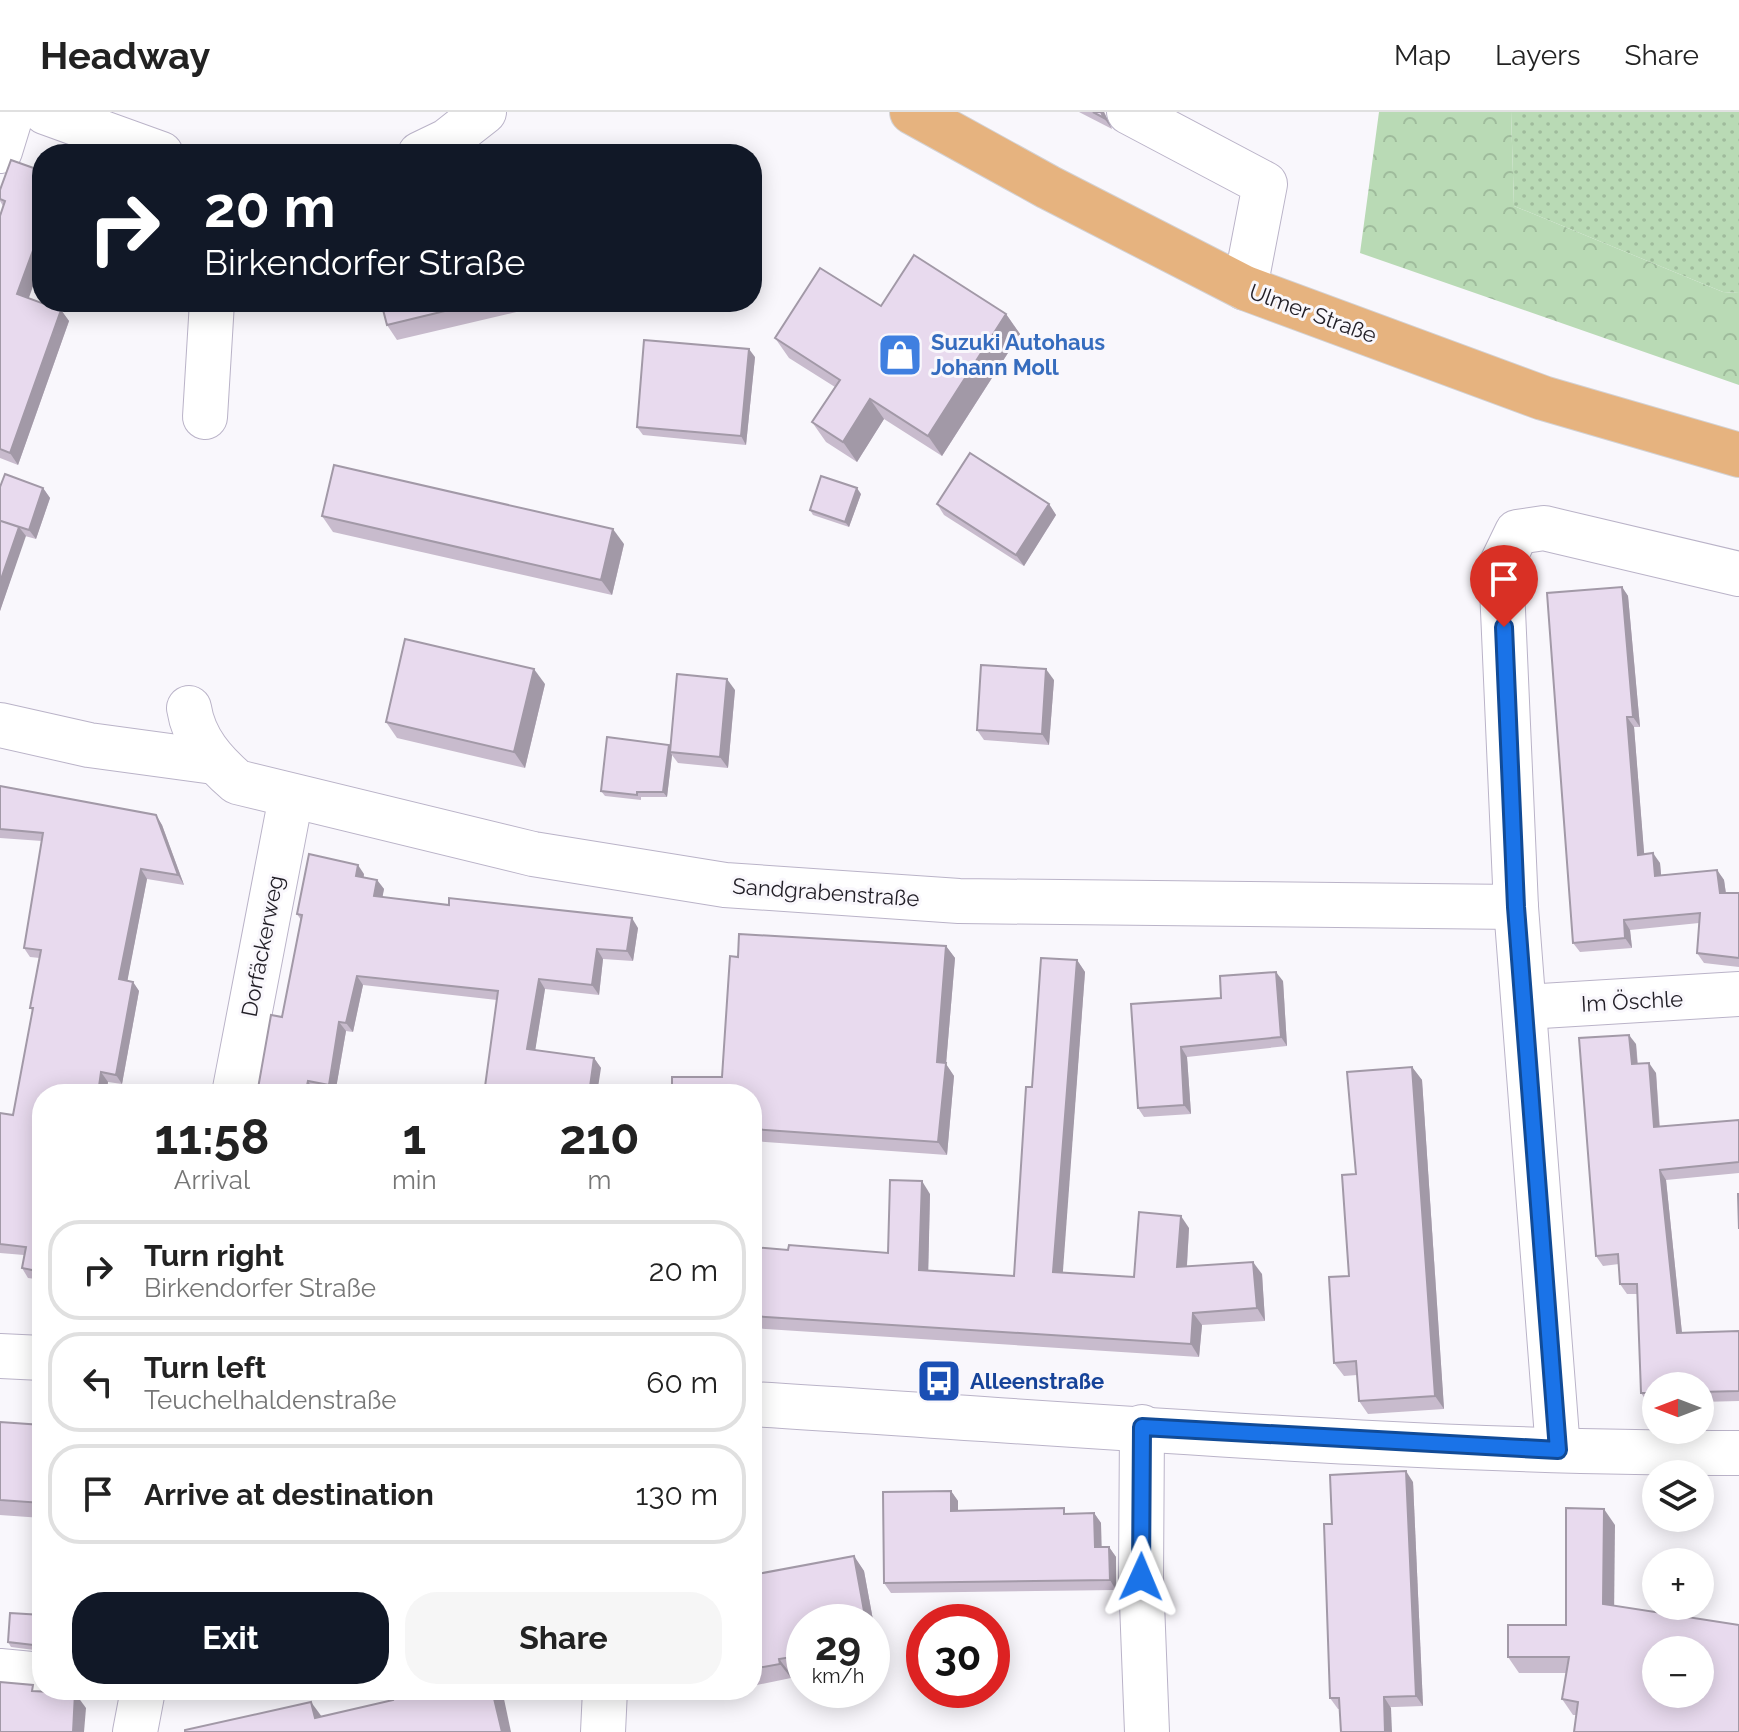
<!DOCTYPE html>
<html lang="en">
<head>
<meta charset="utf-8">
<style>
	body { margin:0; font-family:Raleway,sans-serif; background:#f6f6f6; color:#222; height:100vh; display:flex; flex-direction:column; font-size:30px; white-space:nowrap }
	* { box-sizing:border-box; margin:0 }
	p { font-size:26px; color:#767676 }
	.icon { flex:none; width:44px; height:44px; fill:none; stroke:currentColor; stroke-width:2; stroke-linecap:round; stroke-linejoin:round }
	.map { position:relative; flex:1; overflow:hidden }
	.sheet { position:absolute; left:32px; top:972px; width:730px; height:616px; display:flex; flex-direction:column; background:#fff; border-radius:32px; box-shadow:0 4px 20px #0003 }
	.sheet>* { flex:none }
	.hud { position:absolute; left:32px; top:32px; width:730px; height:168px; border-radius:32px; box-shadow:0 4px 20px #0003; background:#111827; color:#fff; overflow:hidden }
	.needle { width:52px; rotate:270deg }
	.fabs { position:absolute; left:1642px; top:1260px; display:grid; gap:16px }
	.fabs a { display:grid; place-items:center; width:72px; height:72px; border-radius:50%; background:#fff; box-shadow:0 4px 20px #0003; font-size:40px }
	.speed { position:absolute; left:786px; top:1492px; display:flex; gap:16px; font-size:40px; font-weight:700; text-align:center }
	.speed>* { display:grid; place-content:center; width:104px; height:104px; border-radius:50%; background:#fff; box-shadow:0 4px 20px #0003; line-height:1 }
	.speed small { font-size:20px; font-weight:400 }
	.speed .limit { border:12px solid #d22; background:#fff; color:#111 }
	.pin { position:absolute; display:grid; place-items:center; width:68px; height:68px; color:#fff; margin:-82px -34px; border-radius:50% 50% 50% 0; rotate:-45deg; box-shadow:0 0 8px #0007 }
	.pin .icon { rotate:45deg }
	.me { position:absolute; width:88px; margin:-44px; rotate:1deg; stroke-linejoin:round; filter:drop-shadow(0 0 6px #0008) }
	.turn { display:flex; align-items:center; gap:28px; height:168px; padding:0 40px; font-size:36px }
	.turn .icon { width:104px; height:104px; stroke-width:2.5 }
	.turn b { display:block; font-size:56px; line-height:68px }
	.eta { display:flex; justify-content:space-evenly; align-items:center; height:136px; text-align:center }
	.eta b { font-size:48px; font-weight:700; line-height:56px }
	.button { display:flex; gap:16px; margin-top:auto; padding:16px 40px }
	.button a { flex:1; height:92px; border-radius:32px; background:#111827; color:#fff; font-size:32px; font-weight:700; line-height:92px; text-align:center }
	.button a+a { background:#f6f6f6; color:#222 }
	ul { padding:0; list-style:none }
	li { display:flex; align-items:center; gap:24px; height:100px; margin:0 16px 12px; padding:0 24px; border:4px solid #e0e0e0; border-radius:32px }
	li div { flex:1 }
	li b { display:block; font-size:30px }
	li em { font-style:normal }
	header { display:flex; align-items:center; gap:48px; box-sizing:border-box; height:112px; padding:0 40px; background:#fff; border-bottom:2px solid #e0e0e0 }
	header strong { font-size:38px }
	nav { display:flex; gap:44px; margin-inline-start:auto; font-size:28px }
	.map>svg:first-child { display:block }
	.grass { fill:url(#grass-dots) }
	.forest { fill:url(#forest-crowns) }
	.lines { fill:none; stroke-linecap:round; stroke-linejoin:round }
	.minor-casing { stroke:#bab3c8; stroke-width:46 }
	.major-casing { stroke:#d3d2d4; stroke-width:46 }
	.minor { stroke:#fff; stroke-width:44 }
	.major { stroke:#e6b37f; stroke-width:44 }
	.wall { fill:#c8bbcd }
	.shaded-wall { fill:#a299a7 }
	.building { fill:#e8daee; stroke:#a299a7; stroke-width:2; fill-rule:evenodd }
	.route-casing { stroke:#114b97; stroke-width:20 }
	.route { stroke:#1a73e8; stroke-width:14 }
	.labels { text-anchor:middle; stroke-width:6; stroke-linejoin:round; paint-order:stroke }
	.street-label { font-size:22px; fill:#211e26; stroke:#f9f7fc }
	.shop-label { font-size:22px; font-weight:bold; fill:#366cbe; stroke:#f9f7fc; text-anchor:start }
	.transit-label { font-size:22px; font-weight:bold; fill:#164399; stroke:#f9f7fc; text-anchor:start }
</style>
</head>
<body>
<header>
<strong>Headway</strong>
<nav><a>Map</a><a>Layers</a><a>Share</a></nav>
</header>
<div class="map">
<svg width="1739" height="1620" viewBox="0 0 1739 1620">
	<defs>
		<pattern id="grass-dots" width="8" height="8" patternUnits="userSpaceOnUse" patternTransform="scale(2)"><rect width="8" height="8" fill="#b9dab5"/><path d="M2 2h.1M6 6h.1" fill="none" stroke="#9fbb9c" stroke-width="1.8" stroke-linecap="round"/></pattern>
		<pattern id="forest-crowns" width="20" height="18" patternUnits="userSpaceOnUse" patternTransform="scale(2)"><rect width="20" height="18" fill="#b9dab5"/><path d="M2 6a3 3 0 1 1 6 0M12 15a3 3 0 1 1 6 0" fill="none" stroke="#9fbb9c"/></pattern>
	</defs>
	<rect width="100%" height="100%" fill="#f9f7fc"/>
	<polygon class="grass" points="1511,0 1739,0 1739,181 1723,180 1514,94"/>
	<polygon class="forest" points="1379,0 1511,0 1514,94 1723,180 1739,181 1739,273 1360,141"/>
	<g class="lines">
		<g class="minor-casing">
			<g id="minor">
				<polyline points="45,0 161,42"/>
				<polyline points="1129,0 1265,72 1245,176"/>
				<polyline points="0,39 12,0"/>
				<polyline points="420,42 447,29 484,0"/>
				<polyline points="205,305 212,190"/>
				<path d="M 189,596 C 194,628 214,650 237,670 L 533,742 L 725,773 L 959,789 L 1516,795"/>
				<polyline points="0,613 89,633 214,650"/>
				<polyline points="1525,895 1739,882"/>
				<polyline points="234,982 291,685"/>
				<polyline points="0,1244 42,1246"/>
				<path d="M 752,1292 C 1080,1312 1410,1341 1739,1341"/>
				<polyline points="1142,1315 1141,1465 1147,1620"/>
				<polyline points="1558,1338 1516,795 1501,453 1517,420 1544,416 1739,462"/>
				<polyline points="0,1559 42,1563"/>
				<polyline points="135,1620 143,1578"/>
				<polyline points="603,1620 605,1578"/>
			</g>
		</g>
		<g class="major-casing">
			<polyline id="major" points="912,0 1048,75 1245,176 1543,286 1739,343"/>
		</g>
		<use href="#minor" class="minor"/>
		<use href="#major" class="major"/>
	</g>
	<g class="wall">
		<polygon points="1079,0 1104,0 1112,17"/>
		<polygon points="11,48 28,186 61,198 69,209 18,353 0,346 0,104 3,94 0,89 0,78"/>
		<polygon points="381,190 550,190 550,192 397,228 387,213"/>
		<polygon points="881,194 1006,202 1020,222 942,344 884,307 857,350 826,330 812,310 835,275 789,246 775,226"/>
		<polygon points="755,245 746,333 643,323 637,315"/>
		<polygon points="0,375 43,376 50,386 36,427 25,424 0,499"/>
		<polygon points="861,382 849,415 813,403 810,398"/>
		<polygon points="937,392 1049,392 1056,403 1024,454 944,403"/>
		<polygon points="322,404 624,432 612,483 333,420"/>
		<polygon points="1622,475 1628,484 1640,615 1634,615 1644,742 1660,751 1661,763 1717,758 1724,768 1726,781 1739,781 1739,855 1704,851 1697,841 1699,811 1630,818 1632,836 1580,840 1573,831"/>
		<polygon points="1054,568 1049,633 984,628 977,618"/>
		<polygon points="545,572 525,656 397,626 386,610"/>
		<polygon points="735,578 728,656 678,651 672,643 667,685 641,685 641,688 605,684 601,679 671,636"/>
		<polygon points="0,674 156,703 162,713 184,773 147,767 127,869 133,870 139,879 122,972 108,970 106,982 42,982 42,1168 28,1166 22,1156 24,1143 0,1141 0,1001 13,1003 33,899 30,896 40,846 30,845 24,836 42,729 0,726"/>
		<polygon points="364,762 364,765 377,768 384,777 382,785 638,816 633,849 603,847 599,883 545,877 535,938 594,946 601,956 484,982 497,888 363,873 353,920 346,919 335,982 314,979 314,982 257,982 282,905 301,808 297,802"/>
		<polygon points="946,834 955,846 946,952 954,964 947,1043 752,1029 752,982 722,965 738,845"/>
		<polygon points="1077,848 1085,860 1062,1161 1134,1165 1189,1116 1187,1154 1262,1162 1265,1209 1202,1213 1199,1245 752,1216 752,1135 788,1138 888,1141 930,1082 928,1159 1014,1164 1032,975"/>
		<polygon points="1283,869 1287,934 1187,945 1191,1002 1144,1005 1138,996 1131,892 1221,886"/>
		<polygon points="1636,932 1638,952 1656,961 1660,1015 1739,1008 1739,1061 1666,1068 1682,1221 1739,1219 1739,1289 1700,1290 1700,1274 1656,1274 1656,1291 1648,1291 1641,1281 1637,1182 1627,1182 1620,1172 1619,1152 1603,1154 1596,1144"/>
		<polygon points="1412,955 1422,968 1444,1297 1368,1302 1359,1289 1357,1263 1344,1264 1334,1251 1349,1164 1356,1062"/>
		<polygon points="0,1310 42,1313 42,1406 0,1403"/>
		<polygon points="1413,1370 1423,1594 1338,1597 1330,1586 1332,1412"/>
		<polygon points="951,1379 958,1389 958,1399 1068,1402 1094,1401 1101,1411 1101,1435 1109,1435 1116,1445 1116,1478 891,1481 884,1471"/>
		<polygon points="1615,1413 1576,1603 1573,1603 1562,1587 1566,1561 1519,1561 1508,1545 1566,1513"/>
		<polygon points="854,1444 864,1459 880,1546 872,1548 872,1510 804,1510 804,1559 790,1561 791,1566 752,1574 752,1463"/>
		<polygon points="42,1503 42,1539 11,1535 8,1530"/>
	</g>
	<g class="shaded-wall">
		<polygon points="1101,0 1104,0 1112,17 1104,6"/>
		<polygon points="42,114 42,149 26,194 17,182"/>
		<polygon points="61,198 69,209 18,353 10,341"/>
		<polygon points="1006,202 1020,222 942,344 928,324"/>
		<polygon points="749,237 755,245 746,333 741,324"/>
		<polygon points="870,287 884,307 857,350 843,330"/>
		<polygon points="43,376 50,386 36,427 29,418"/>
		<polygon points="857,376 861,382 849,415 845,410"/>
		<polygon points="1049,392 1056,403 1024,454 1016,443"/>
		<polygon points="19,415 26,424 0,499 0,470"/>
		<polygon points="613,417 624,432 612,483 601,468"/>
		<polygon points="1622,475 1628,484 1640,615 1633,605"/>
		<polygon points="534,557 545,572 525,656 514,640"/>
		<polygon points="1046,557 1054,568 1049,633 1042,622"/>
		<polygon points="727,567 735,578 728,656 720,645"/>
		<polygon points="1627,605 1634,615 1645,752 1638,743"/>
		<polygon points="669,633 672,638 670,640 672,643 667,685 663,680"/>
		<polygon points="156,703 162,713 184,773 178,763"/>
		<polygon points="1653,741 1660,751 1662,773 1655,764"/>
		<polygon points="358,753 364,762 362,773 356,764"/>
		<polygon points="141,757 147,767 126,876 119,867"/>
		<polygon points="1717,758 1724,768 1727,790 1720,781"/>
		<polygon points="377,768 384,777 381,793 374,784"/>
		<polygon points="632,806 638,816 633,849 627,839"/>
		<polygon points="1624,808 1630,818 1632,836 1625,826"/>
		<polygon points="946,834 955,846 946,952 954,964 947,1043 938,1030 937,950"/>
		<polygon points="597,837 603,847 599,883 592,873"/>
		<polygon points="1077,848 1085,860 1062,1172 1053,1160"/>
		<polygon points="1276,860 1283,869 1287,934 1281,925"/>
		<polygon points="357,864 363,873 353,920 346,911"/>
		<polygon points="539,867 545,877 534,946 527,937"/>
		<polygon points="133,870 139,879 122,972 116,963"/>
		<polygon points="339,910 346,919 335,982 329,973"/>
		<polygon points="1629,923 1636,932 1638,962 1632,952"/>
		<polygon points="1181,935 1187,945 1191,1002 1184,993"/>
		<polygon points="594,946 601,956 597,982 589,982"/>
		<polygon points="1649,951 1656,961 1660,1025 1654,1015"/>
		<polygon points="1412,955 1422,968 1444,1297 1435,1284"/>
		<polygon points="101,960 108,970 106,982 98,982"/>
		<polygon points="308,969 314,979 314,982 305,982"/>
		<polygon points="1660,1058 1666,1068 1683,1231 1677,1221"/>
		<polygon points="922,1069 930,1082 928,1170 919,1158"/>
		<polygon points="1181,1104 1189,1116 1186,1167 1177,1155"/>
		<polygon points="1253,1150 1262,1162 1265,1209 1257,1196"/>
		<polygon points="1193,1201 1202,1213 1199,1245 1191,1232"/>
		<polygon points="1406,1359 1413,1370 1423,1594 1416,1584"/>
		<polygon points="951,1379 958,1389 958,1409 951,1399"/>
		<polygon points="1604,1397 1615,1413 1614,1507 1603,1492"/>
		<polygon points="1094,1401 1101,1411 1102,1445 1095,1435"/>
		<polygon points="1109,1435 1116,1445 1116,1478 1110,1468"/>
		<polygon points="854,1444 864,1459 880,1546 872,1534 872,1510 866,1510"/>
		<polygon points="779,1547 790,1561 791,1566 780,1552"/>
		<polygon points="492,1578 497,1578 504,1587 511,1620 502,1620"/>
		<polygon points="75,1581 86,1596 84,1620 73,1620"/>
		<polygon points="1384,1585 1391,1596 1392,1620 1385,1620"/>
		<polygon points="311,1590 325,1609 315,1606"/>
	</g>
	<g class="building">
		<polygon points="1093,0 1101,0 1104,6"/>
		<polygon points="11,48 42,59 42,114 17,182 61,198 10,341 0,337 0,104 5,89 0,87 0,78"/>
		<polygon points="914,143 1006,202 928,324 870,287 843,330 812,310 840,268 775,226 820,156 881,194"/>
		<polygon points="381,190 482,190 387,213"/>
		<polygon points="644,228 749,237 741,324 637,315"/>
		<polygon points="970,341 1049,392 1016,443 937,392"/>
		<polygon points="334,353 613,417 601,468 322,404"/>
		<polygon points="5,362 43,376 29,418 1,409 19,415 0,470 0,375"/>
		<polygon points="821,364 857,376 845,410 810,398"/>
		<polygon points="1622,475 1633,605 1627,605 1638,743 1653,741 1655,764 1717,758 1720,781 1739,781 1739,846 1697,841 1700,801 1624,808 1625,826 1573,831 1547,481"/>
		<polygon points="405,527 534,557 514,640 386,610"/>
		<polygon points="981,553 1046,557 1042,622 977,618"/>
		<polygon points="677,562 727,567 720,645 670,640"/>
		<polygon points="607,625 669,633 663,680 637,680 637,683 601,679"/>
		<polygon points="0,674 156,703 178,763 141,757 119,867 133,870 116,963 101,960 98,982 42,982 42,1160 22,1156 26,1135 0,1132 0,1001 13,1003 33,896 30,896 41,838 24,836 43,721 0,717"/>
		<polygon points="309,742 358,753 356,764 377,768 374,784 449,793 449,786 632,806 627,839 597,837 592,873 539,867 527,937 594,946 589,982 484,982 498,879 357,864 346,911 339,910 329,973 308,969 305,982 257,982 271,903 282,905 302,803 297,802"/>
		<polygon points="739,822 946,834 937,950 946,951 938,1030 752,1017 752,982 672,982 672,965 722,965 730,844 738,845"/>
		<polygon points="1041,846 1077,848 1053,1160 1134,1165 1139,1100 1181,1104 1177,1155 1253,1150 1257,1196 1193,1201 1191,1232 752,1204 752,1135 788,1138 789,1133 888,1141 890,1068 922,1069 919,1158 1014,1164 1026,975 1032,975"/>
		<polygon points="1276,860 1281,925 1181,935 1184,993 1138,996 1131,892 1221,886 1220,864"/>
		<polygon points="1629,923 1632,952 1649,951 1654,1015 1739,1008 1739,1050 1660,1058 1677,1221 1739,1219 1739,1279 1700,1280 1700,1274 1656,1274 1656,1281 1641,1281 1637,1172 1620,1172 1618,1142 1596,1144 1579,926"/>
		<polygon points="1412,955 1435,1284 1359,1289 1356,1249 1334,1251 1329,1165 1349,1164 1342,1063 1356,1062 1347,960"/>
		<polygon points="1738,1082 1739,1082 1739,1117"/>
		<polygon points="0,1310 42,1313 42,1391 0,1388"/>
		<polygon points="1406,1359 1416,1584 1384,1585 1385,1620 1341,1620 1339,1586 1330,1586 1324,1412 1332,1412 1330,1363"/>
		<polygon points="951,1379 951,1399 1064,1396 1064,1402 1094,1401 1095,1435 1109,1435 1110,1468 884,1471 883,1380"/>
		<path d="M 1566,1396 L 1604,1397 L 1603,1492 L 1739,1513 L 1739,1620 L 1574,1620 L 1578,1590 L 1562,1587 L 1569,1545 L 1508,1545 L 1508,1513 L 1566,1513 ZM 1656,1538 L 1700,1538 L 1700,1582 L 1656,1582 Z"/>
		<polygon points="854,1444 866,1510 804,1510 804,1543 779,1547 780,1552 752,1557 752,1463"/>
		<polygon points="10,1501 42,1503 42,1534 8,1530"/>
		<polygon points="0,1570 33,1573 32,1579 75,1581 73,1620 0,1620"/>
		<polygon points="391,1578 492,1578 502,1620 185,1620 185,1618 311,1590 315,1606 393,1588"/>
	</g>
	<g class="lines">
		<g class="route-casing">
			<polyline id="route" points="1141,1465 1142,1315 1558,1338 1516,795 1504,515"/>
		</g>
		<use href="#route" class="route"/>
	</g>
	<defs>
		<g id="shop-square" transform="scale(2.3)"><rect x="-9" y="-9" width="18" height="18" rx="4" fill="#3f7fe0" stroke="#f9f7fc"/><path d="M-5-2.5h2.3a2.7 3.5 0 0 1 5.4 0H5L5.5 6h-11ZM-1.5-2.5h3a1.5 2.3 0 0 0-3 0Z" fill="#fff"/></g>
		<g id="bus-square" transform="scale(2.3)"><rect x="-9" y="-9" width="18" height="18" rx="4" fill="#1a4fb4" stroke="#f9f7fc"/><path d="M-5-6H5V4H4V6H2V4H-2V6H-4V4H-5ZM-3.5-4V0h7V-4ZM-3.5 1.2v1.5H-2V1.2ZM2 1.2v1.5H3.5V1.2Z" fill="#fff"/></g>
	</defs>
	<g fill-rule="evenodd">
		<use href="#shop-square" x="900" y="243"/>
		<use href="#bus-square" x="939" y="1269"/>
	</g>
	<g class="labels">
		<g class="street-label">
			<text transform="translate(1313 201) rotate(20)" y="8">Ulmer Straße</text>
			<text transform="translate(826 780) rotate(4)" y="8">Sandgrabenstraße</text>
			<text transform="translate(262 834) rotate(-79)" y="8">Dorfäckerweg</text>
			<text transform="translate(1632 889) rotate(-3)" y="8">Im Öschle</text>
		</g>
		<g class="shop-label">
			<text x="931" y="238">Suzuki Autohaus<tspan x="931" dy="25">Johann Moll</tspan></text>
		</g>
		<g class="transit-label">
			<text x="970" y="1277">Alleenstraße</text>
		</g>
	</g>
</svg>
<div class="fabs">
<a><svg class="needle" viewBox="-14 -14 28 28"><path d="M0-13l5 13h-10z" fill="#e53935"/><path d="M0 13l5-13h-10z" fill="#767676"/></svg></a>
<a><svg class="icon" aria-label="layers" viewBox="0 0 24 24"><path d="M12 4l9 5-9 5-9-5zM3 14l9 5 9-5"/></svg></a>
<a>+</a>
<a>−</a>
</div>
<div class="speed"><div>29<small>km/h</small></div><div class="limit">30</div></div>
<div class="pin" style="left:1504px;top:515px;background:#d93025"><svg class="icon" aria-label="arrive" viewBox="0 0 24 24"><path d="M6 21V4h12l-3 4 3 4H6"/></svg></div>
<svg class="me" style="left:1141px;top:1465px" viewBox="-20 -20 40 40"><path d="M0-17L14 15 0 8-14 15z" fill="#1a73e8" stroke="#fff" stroke-width="4"/></svg>
<div class="hud">
<div class="turn"><svg class="icon" aria-label="right" viewBox="0 0 24 24"><path d="M7 20v-9h11M14 6l5 5-5 5"/></svg><div><b>20 m</b>Birkendorfer Straße</div></div>
</div>
<section class="sheet">
<div class="eta">
<div><b>11:58</b><p>Arrival</p></div>
<div><b>1</b><p>min</p></div>
<div><b>210</b><p>m</p></div>
</div>
<ul>
<li><svg class="icon" aria-label="right" viewBox="0 0 24 24"><path d="M7 20v-9h11M14 6l5 5-5 5"/></svg><div><b>Turn right</b><p>Birkendorfer Straße</p></div><em>20 m</em></li>
<li><svg class="icon" aria-label="left" viewBox="0 0 24 24"><path d="M17 20v-9H6M10 6l-5 5 5 5"/></svg><div><b>Turn left</b><p>Teuchelhaldenstraße</p></div><em>60 m</em></li>
<li><svg class="icon" aria-label="arrive" viewBox="0 0 24 24"><path d="M6 21V4h12l-3 4 3 4H6"/></svg><div><b>Arrive at destination</b></div><em>130 m</em></li>
</ul>
<div class="button"><a>Exit</a><a>Share</a></div>
</section>
</div>
</body>
</html>
